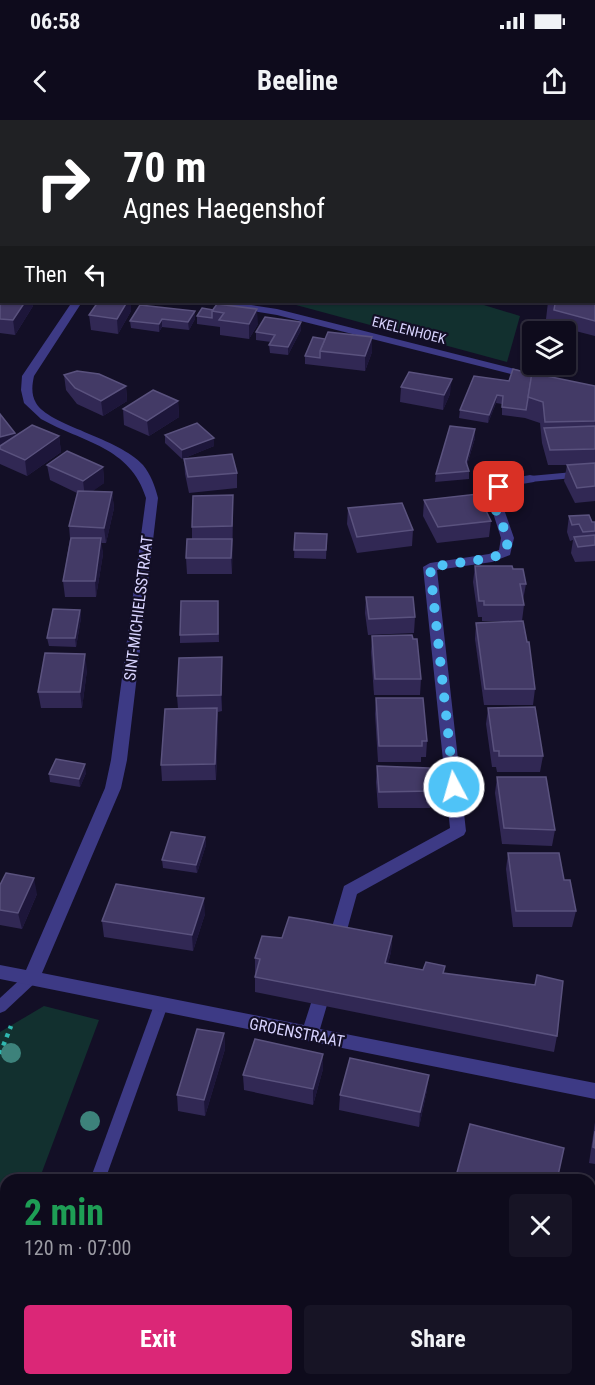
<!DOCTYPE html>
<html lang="en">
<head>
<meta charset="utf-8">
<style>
	body { margin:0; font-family:"Roboto Condensed",sans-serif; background:#171425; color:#f1f3f6; height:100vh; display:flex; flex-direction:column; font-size:22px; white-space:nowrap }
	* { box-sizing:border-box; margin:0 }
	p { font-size:20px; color:#9b9ba3 }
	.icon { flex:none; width:33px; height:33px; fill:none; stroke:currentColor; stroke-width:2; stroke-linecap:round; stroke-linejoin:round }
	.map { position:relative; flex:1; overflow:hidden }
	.details { position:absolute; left:0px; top:1054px; width:596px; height:212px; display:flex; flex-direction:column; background:#0e0b1c; border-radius:18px 18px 0 0; box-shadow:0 2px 4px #0004,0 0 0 2px #2e2b3b }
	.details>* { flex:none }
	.guide { position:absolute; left:0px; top:0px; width:596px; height:183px; box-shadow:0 2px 4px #0004,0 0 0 2px #2e2b3b; background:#202124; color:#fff; overflow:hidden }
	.tools { position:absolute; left:522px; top:201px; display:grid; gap:12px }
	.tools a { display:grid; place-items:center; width:54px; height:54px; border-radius:6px; background:#0e0b1c; box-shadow:0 2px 4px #0004,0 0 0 2px #2e2b3b; font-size:30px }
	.pin { position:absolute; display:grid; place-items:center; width:51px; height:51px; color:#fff; margin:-26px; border-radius:12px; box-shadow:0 3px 9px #0006 }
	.me { position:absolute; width:66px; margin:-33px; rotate:354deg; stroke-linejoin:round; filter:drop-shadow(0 0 4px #0008) }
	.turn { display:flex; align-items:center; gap:21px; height:126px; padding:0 24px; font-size:27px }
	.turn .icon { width:78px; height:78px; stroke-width:2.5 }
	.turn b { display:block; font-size:42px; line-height:51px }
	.then { display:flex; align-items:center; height:57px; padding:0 24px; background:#0003; gap:12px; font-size:22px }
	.round { display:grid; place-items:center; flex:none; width:63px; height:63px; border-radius:6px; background:#171425 }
	.summary { display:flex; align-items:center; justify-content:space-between; height:102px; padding:0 24px }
	h1 { font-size:36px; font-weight:700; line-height:45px; color:#1e9e55 }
	.cta { display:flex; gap:12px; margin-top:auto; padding:12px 24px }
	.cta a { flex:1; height:69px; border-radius:6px; background:#db2777; color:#fff; font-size:24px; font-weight:700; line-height:69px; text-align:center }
	.cta a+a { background:#171425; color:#f1f3f6 }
	.status { display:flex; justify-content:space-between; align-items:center; height:42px; padding:0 30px; background:#0e0b1c; direction:ltr }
	.status svg { height:16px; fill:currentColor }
	header { display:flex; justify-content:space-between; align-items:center; height:78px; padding:0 24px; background:#0e0b1c; font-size:27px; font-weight:700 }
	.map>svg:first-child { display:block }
	.green { fill:#12302f }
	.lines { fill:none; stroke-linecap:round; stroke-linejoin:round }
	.path { stroke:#2fb8b0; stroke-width:4.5; stroke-dasharray:4 5; stroke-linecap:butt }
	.service { fill:#3d3a85; fill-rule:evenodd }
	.minor { fill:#3d3a85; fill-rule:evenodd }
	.tree { fill:#3d827b }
	.wall { fill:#312854 }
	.shaded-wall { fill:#1d163a }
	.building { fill:#433a66; stroke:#5a527e; stroke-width:1.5 }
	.route { stroke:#4fc3f7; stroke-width:10; stroke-dasharray:0 18 }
	.labels { text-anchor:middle; stroke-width:4.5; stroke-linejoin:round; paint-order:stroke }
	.far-street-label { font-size:14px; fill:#d9d4ff; stroke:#130f26 }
	.street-label { font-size:16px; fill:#d9d4ff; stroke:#130f26 }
</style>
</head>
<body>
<div class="status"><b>06:58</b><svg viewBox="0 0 49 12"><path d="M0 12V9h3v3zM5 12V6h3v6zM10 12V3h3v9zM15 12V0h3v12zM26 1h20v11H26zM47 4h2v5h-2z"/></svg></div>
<header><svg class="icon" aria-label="back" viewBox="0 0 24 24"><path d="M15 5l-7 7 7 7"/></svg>Beeline<svg class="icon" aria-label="share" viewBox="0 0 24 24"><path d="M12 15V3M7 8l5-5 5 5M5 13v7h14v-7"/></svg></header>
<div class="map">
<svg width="595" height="1265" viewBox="0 0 595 1265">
	<rect width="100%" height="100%" fill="#130f26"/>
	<g class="green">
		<polygon points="0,0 230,0 2,2 1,96"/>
		<polygon points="285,182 474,182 520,196 507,242"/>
		<polygon points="44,886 99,900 39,1060 6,1060 6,1151 0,1167 0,912"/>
	</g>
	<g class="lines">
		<polyline class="path" points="0,934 11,906"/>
		<g class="service">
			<polygon points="595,350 595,356 530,362 525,359 530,356"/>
			<polygon points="31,852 36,854 38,858 36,862 5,891 0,893 0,878 26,854"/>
			<polygon points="161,879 166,881 168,885 105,1060 90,1060 154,885 156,881"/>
			<polygon points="16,1260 32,1260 30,1265 14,1265"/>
		</g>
		<g class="minor">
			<polygon points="0,30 2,31 2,37 0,36"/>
			<rect x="594" y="88" width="1" height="6"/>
			<rect x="0" y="154" width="2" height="6"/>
			<path d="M 72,182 L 82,182 L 34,256 C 32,265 31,275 36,283 C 48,305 119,318 143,345 C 151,355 155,366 158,378 L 127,640 L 121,668 L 42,853 L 304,905 L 312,880 L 318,878 L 324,880 L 327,885 L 320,909 L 595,963 L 595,979 L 0,859 L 0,845 L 26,850 L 105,668 L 111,640 L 146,378 C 131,327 82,322 41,299 L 24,283 L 21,270 L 22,256 Z"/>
			<polygon points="210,182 232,182 277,189 535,254 537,256 531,259 277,195 215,185"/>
			<polygon points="530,355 534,356 536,359 534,362 510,366 499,375 514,418 510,435 492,442 437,450 466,711 464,715 357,774 344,821 342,826 336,828 330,826 328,821 344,766 450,708 423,447 430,443 489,434 499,430 501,418 487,374 502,360"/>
		</g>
	</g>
	<g class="tree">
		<circle cx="11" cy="933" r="10"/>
		<circle cx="90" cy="1001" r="10"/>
	</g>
	<g class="wall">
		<polygon points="2,108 2,146 0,146 0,110"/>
		<polygon points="595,138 595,216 552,205 553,199 546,199 548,182"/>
		<polygon points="0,178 2,182 32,182 33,186 15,215 0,213"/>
		<polygon points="98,182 131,182 131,191 118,214 91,210 89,195"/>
		<polygon points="213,190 258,204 249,219 220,215 220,207 197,204 197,196"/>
		<polygon points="195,191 195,199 189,210 162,207 159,212 131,208 130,201"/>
		<polygon points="301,202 301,210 288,235 270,233 269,225 271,222 256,220 256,212"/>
		<polygon points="313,217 372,232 365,251 305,244 305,236"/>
		<polygon points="532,254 595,266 595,381 575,383 564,361 567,345 548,345 542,323 540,303 525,298 502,295 502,284 496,283 488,303 459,298 460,290 509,261"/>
		<polygon points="64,255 126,266 127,281 103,296 77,284 66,270"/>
		<polygon points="401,267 450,274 443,290 400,282"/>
		<polygon points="178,281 179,297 149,316 124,305 123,289"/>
		<polygon points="15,313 16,316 59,316 61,332 27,356 0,344 0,326"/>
		<polygon points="165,315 214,318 214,326 182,339 165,323"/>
		<polygon points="475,318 467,345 469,351 469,359 435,362 436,354"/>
		<polygon points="184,339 237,353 237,368 189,373 185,354"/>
		<polygon points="47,345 103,347 104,363 92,371 112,372 114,388 106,423 101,423 103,434 96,477 65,477 63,461 70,419 69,406 77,373 50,360"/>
		<polygon points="424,380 491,401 489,417 437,423 423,396"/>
		<polygon points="348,388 413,410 412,426 357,433 347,404"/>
		<polygon points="233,391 232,454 187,454 186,438 192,419 192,407"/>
		<polygon points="569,396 592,402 595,402 595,441 575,442 571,433 573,420 570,421 567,412"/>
		<polygon points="295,413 327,414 326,439 294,438"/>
		<polygon points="475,446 513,449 526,464 523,480 524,485 522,501 482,501 482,497 478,497 473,462"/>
		<polygon points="366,477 415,497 414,513 368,515 365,493"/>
		<polygon points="218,481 219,522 180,523 180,515"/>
		<polygon points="80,490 81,498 76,527 49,526 47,518"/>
		<polygon points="476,503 535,569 533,585 484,585 475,519"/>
		<polygon points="372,516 421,559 420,575 374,575 371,532"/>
		<polygon points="222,537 222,591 218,592 218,605 216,660 162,661 161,645 178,589 177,576"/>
		<polygon points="87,550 82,588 41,588 38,572"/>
		<polygon points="376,578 427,621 426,637 421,637 421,642 378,642 375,594"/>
		<polygon points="488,588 543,636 540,652 497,652 496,647 492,647 486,604"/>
		<polygon points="377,646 432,671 430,688 378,688 376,662"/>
		<polygon points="86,653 80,667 50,662 49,654"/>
		<polygon points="497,657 555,710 552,726 502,724 495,673"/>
		<polygon points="205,717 206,725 197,753 163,748 162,740"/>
		<polygon points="508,733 564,760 576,791 572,807 513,807 506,749"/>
		<polygon points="0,765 37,774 22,809 0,805"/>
		<polygon points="205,794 193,831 104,817 102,801"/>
		<polygon points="392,816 391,832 388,843 423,850 445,846 444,853 557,916 554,932 255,872 255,838 282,818"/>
		<polygon points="224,913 225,929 205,996 178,991 177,975"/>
		<polygon points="323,949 313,985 244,970 243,955"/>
		<polygon points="427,970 419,1007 339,990 340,975"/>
		<polygon points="595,1002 595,1044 589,1043"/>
	</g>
	<g class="shaded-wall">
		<polygon points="25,182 32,182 33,186 15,215 13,200"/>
		<polygon points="127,182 131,182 131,191 118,214 117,199"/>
		<polygon points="257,189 258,204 249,219 249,204"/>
		<polygon points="195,191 195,199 189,210 188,202"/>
		<polygon points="162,199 162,207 159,212 159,204"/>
		<polygon points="301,202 301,210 288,235 288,227"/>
		<polygon points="372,217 372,232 365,251 365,236"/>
		<polygon points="452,259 450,274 443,290 444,275"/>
		<polygon points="126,266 127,281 103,296 101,281"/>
		<polygon points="497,275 496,283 488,303 489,295"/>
		<polygon points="178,281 179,297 149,316 147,301"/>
		<polygon points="475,309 475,318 465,351 466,342"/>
		<polygon points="15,313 16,321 0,326 0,317"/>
		<polygon points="59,316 61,332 27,356 25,340"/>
		<polygon points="214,318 214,326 182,339 182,330"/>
		<polygon points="103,347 104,363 85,377 83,361"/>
		<polygon points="112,372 114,388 106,423 104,408"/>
		<polygon points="101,418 103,434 96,477 95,461"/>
		<polygon points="232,419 232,454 231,438"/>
		<polygon points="80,490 81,498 76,527 75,518"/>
		<polygon points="85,534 87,550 82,588 80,572"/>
		<polygon points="222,537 222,591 221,575"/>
		<polygon points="217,588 218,605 216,660 215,644"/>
		<polygon points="85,644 86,653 80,667 79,659"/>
		<polygon points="205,717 206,725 197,753 196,745"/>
		<polygon points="34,758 37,774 22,809 18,793"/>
		<polygon points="204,778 205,794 193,831 192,815"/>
		<polygon points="392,816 391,832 384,859 385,843"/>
		<polygon points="224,913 225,929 205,996 204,980"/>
		<polygon points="323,934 323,949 313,985 313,969"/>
		<polygon points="429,955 427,970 419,1007 420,992"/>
	</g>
	<g class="building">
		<polygon points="2,108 2,132 0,132 0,110"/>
		<polygon points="595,109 595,127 594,127"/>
		<polygon points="594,138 595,138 595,201 554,190 555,184 548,184 548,182 594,182"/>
		<polygon points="0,178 2,178 2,182 25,182 13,200 0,199"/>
		<polygon points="98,182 127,182 117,199 89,195"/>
		<polygon points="217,184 257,189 249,204 219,200 224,193 212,191"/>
		<polygon points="140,185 195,191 188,202 162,199 159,204 130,201"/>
		<polygon points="202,188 213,190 212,191 212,198 197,196"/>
		<polygon points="265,197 301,202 288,227 269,225 275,215 256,212"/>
		<polygon points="328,212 372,217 365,236 320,231"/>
		<polygon points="313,217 325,219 320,231 320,238 305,236"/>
		<polygon points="513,249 532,254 526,290 502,287 503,276 497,275 489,295 460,290 474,256 509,261"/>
		<polygon points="77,251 99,254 126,266 101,281 75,268 64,255"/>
		<polygon points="409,252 452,259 444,275 401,267"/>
		<polygon points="532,253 595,266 595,301 545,302 543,282 528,277"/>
		<polygon points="153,270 178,281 147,301 123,289"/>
		<polygon points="0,294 15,313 0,317"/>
		<polygon points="197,303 214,318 182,330 165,315"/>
		<polygon points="32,305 59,316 25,340 0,329 0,326"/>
		<polygon points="450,306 475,309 466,342 469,351 436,354"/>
		<polygon points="595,306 595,329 550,330 544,308"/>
		<polygon points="67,331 103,347 83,361 47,345"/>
		<polygon points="232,334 237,353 188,357 184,339"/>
		<polygon points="595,343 595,366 577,368 567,345"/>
		<polygon points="78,371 112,372 104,408 69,406"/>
		<polygon points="478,374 491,401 438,407 424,380"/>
		<polygon points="233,375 232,406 192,407 193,376"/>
		<polygon points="402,383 413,410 357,417 348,388"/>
		<polygon points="589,395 592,402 595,402 595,411 583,412 579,404 572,405 569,396"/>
		<polygon points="295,413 327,414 326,430 294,430"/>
		<polygon points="595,415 595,425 578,427 574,417"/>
		<polygon points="71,418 101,418 95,461 63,461"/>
		<polygon points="187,419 232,419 231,438 186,438"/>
		<polygon points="475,446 512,446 513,449 523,449 526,464 520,464 524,485 484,485 484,481 479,481"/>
		<polygon points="366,477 413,477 415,497 369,499"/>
		<polygon points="181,481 218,481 218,514 180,515"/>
		<polygon points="53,489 80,490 75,518 47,518"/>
		<polygon points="523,501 527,522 529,522 535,569 485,569 476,503"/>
		<polygon points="412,515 413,519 417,519 421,559 375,559 372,516"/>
		<polygon points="45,533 85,534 80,572 38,572"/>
		<polygon points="222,537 221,575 177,576 179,538"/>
		<polygon points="376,578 423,578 427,621 422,621 422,626 379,626"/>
		<polygon points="535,587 543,636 499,636 499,631 494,631 488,588"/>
		<polygon points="217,588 215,644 161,645 165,589"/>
		<polygon points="56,639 85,644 79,659 49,654"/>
		<polygon points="377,646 429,648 432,671 379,672"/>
		<polygon points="497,657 546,657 555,710 504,708"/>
		<polygon points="171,712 205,717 196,745 162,740"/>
		<polygon points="508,733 559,733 564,760 570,760 576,791 516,791"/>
		<polygon points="6,753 34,758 18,793 0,790 0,765"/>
		<polygon points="116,764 204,778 192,815 102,801"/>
		<polygon points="289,797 308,800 392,816 385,843 423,850 426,842 445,846 443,853 535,865 537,855 563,861 557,916 255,857 260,839 255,838 262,816 282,818"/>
		<polygon points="197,909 224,913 204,980 177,975"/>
		<polygon points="255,919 323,934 313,969 243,955"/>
		<polygon points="350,938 429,955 420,992 340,975"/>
		<polygon points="470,1004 564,1028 557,1060 455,1060"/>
		<polygon points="595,1011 595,1028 593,1027"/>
	</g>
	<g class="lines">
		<path class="route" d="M 454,667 L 430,447 L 492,438 L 505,432 C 516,410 482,388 499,367"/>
	</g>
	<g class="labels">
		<g class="far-street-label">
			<text transform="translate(409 210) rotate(14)" y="5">EKELENHOEK</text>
		</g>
		<g class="street-label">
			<text transform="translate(138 488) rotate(-83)" y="6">SINT-MICHIELSSTRAAT</text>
			<text transform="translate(297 912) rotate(11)" y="6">GROENSTRAAT</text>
		</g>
	</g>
</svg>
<div class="tools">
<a><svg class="icon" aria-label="layers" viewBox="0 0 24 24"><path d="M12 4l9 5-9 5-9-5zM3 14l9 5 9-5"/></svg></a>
</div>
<div class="pin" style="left:499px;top:367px;background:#d93025"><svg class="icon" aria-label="arrive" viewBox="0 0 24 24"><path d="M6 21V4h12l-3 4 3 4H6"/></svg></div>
<svg class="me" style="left:454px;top:667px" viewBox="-20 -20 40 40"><circle r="17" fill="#4fc3f7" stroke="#fff" stroke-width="3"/><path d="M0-11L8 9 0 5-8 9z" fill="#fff"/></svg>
<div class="guide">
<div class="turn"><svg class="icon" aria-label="right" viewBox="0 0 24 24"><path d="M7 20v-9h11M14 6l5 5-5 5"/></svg><div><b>70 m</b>Agnes Haegenshof</div></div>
<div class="then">Then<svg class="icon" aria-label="left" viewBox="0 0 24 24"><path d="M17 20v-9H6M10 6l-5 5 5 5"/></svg></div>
</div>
<section class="details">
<div class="summary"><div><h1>2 min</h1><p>120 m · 07:00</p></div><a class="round"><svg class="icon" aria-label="close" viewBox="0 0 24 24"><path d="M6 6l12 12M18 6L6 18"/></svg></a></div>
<div class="cta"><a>Exit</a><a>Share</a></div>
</section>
</div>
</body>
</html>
